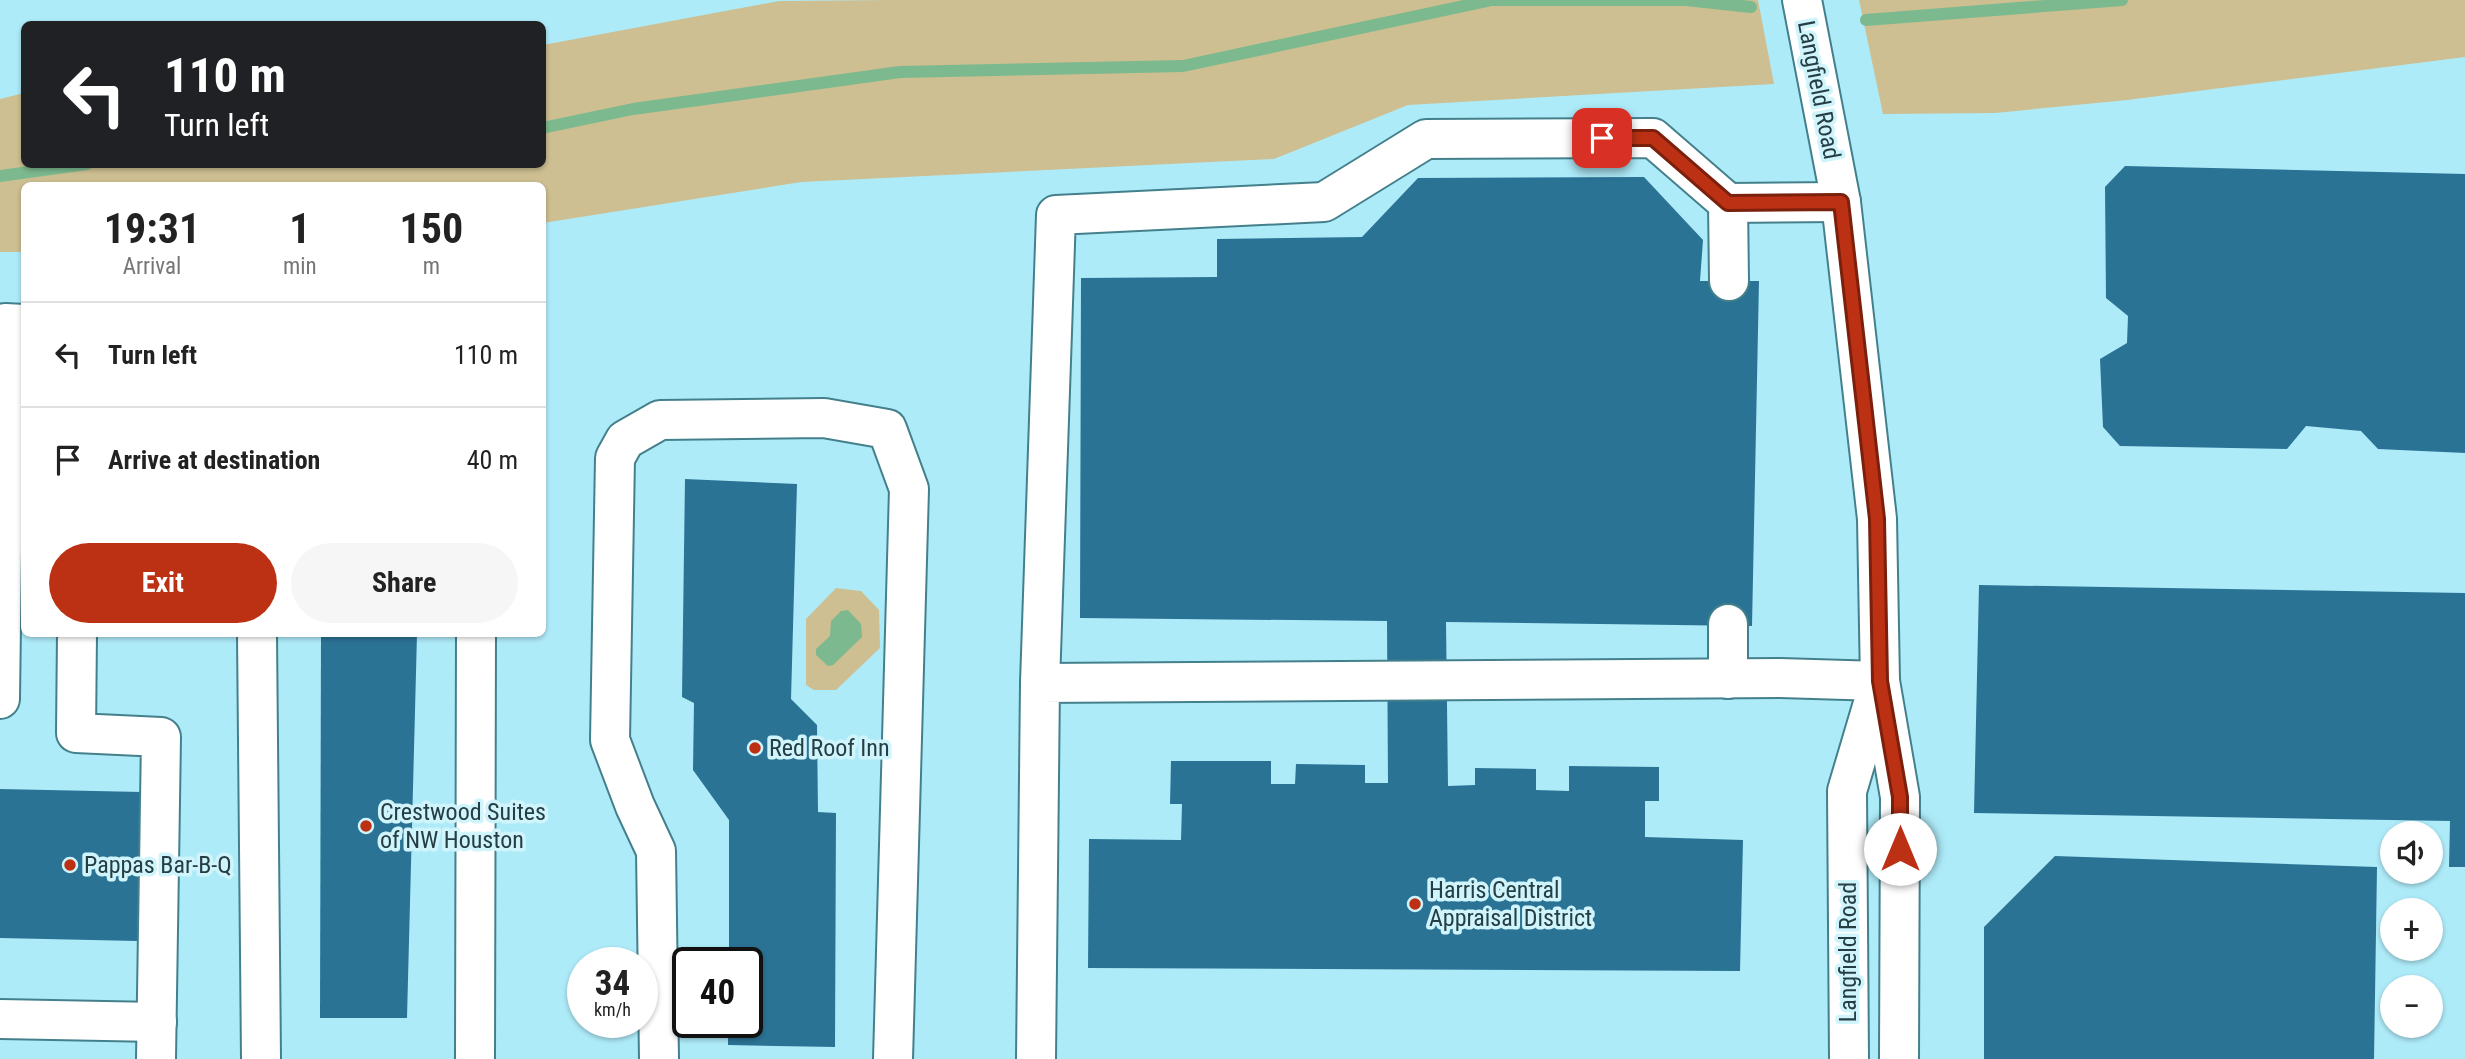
<!DOCTYPE html>
<html lang="en">
<head>
<meta charset="utf-8">
<style>
	body { margin:0; font-family:"Roboto Condensed",sans-serif; background:#f6f6f6; color:#222; height:100vh; display:flex; flex-direction:column; font-size:26px; white-space:nowrap }
	* { box-sizing:border-box; margin:0 }
	p { font-size:23px; color:#767676 }
	.icon { flex:none; width:38px; height:38px; fill:none; stroke:currentColor; stroke-width:2; stroke-linecap:round; stroke-linejoin:round }
	.map { position:relative; flex:1; overflow:hidden }
	.details { position:absolute; left:21px; top:182px; width:525px; height:455px; display:flex; flex-direction:column; background:#fff; border-radius:10px; box-shadow:0 2px 5px #0004 }
	.details>* { flex:none }
	.top-card { position:absolute; left:21px; top:21px; width:525px; height:147px; border-radius:10px; box-shadow:0 2px 5px #0004; background:#202124; color:#fff; overflow:hidden }
	.fabs { position:absolute; left:2380px; top:821px; display:grid; gap:14px }
	.fabs a { display:grid; place-items:center; width:63px; height:63px; border-radius:50%; background:#fff; box-shadow:0 2px 5px #0004; font-size:35px }
	.speed { position:absolute; left:567px; top:947px; display:flex; gap:14px; font-size:35px; font-weight:700; text-align:center }
	.speed>* { display:grid; place-content:center; width:91px; height:91px; border-radius:50%; background:#fff; box-shadow:0 2px 5px #0004; line-height:1 }
	.speed small { font-size:18px; font-weight:400 }
	.speed .limit { border:4px solid #111; border-radius:10px; background:#fff; color:#111 }
	.pin { position:absolute; display:grid; place-items:center; width:60px; height:60px; color:#fff; margin:-30px; border-radius:14px; box-shadow:0 4px 10px #0006 }
	.me { position:absolute; width:77px; margin:-38px; rotate:0deg; stroke-linejoin:round; filter:drop-shadow(0 0 5px #0008) }
	.turn { display:flex; align-items:center; gap:24px; height:147px; padding:0 28px; font-size:32px }
	.turn .icon { width:91px; height:91px; stroke-width:2.5 }
	.turn b { display:block; font-size:49px; line-height:60px }
	.eta { display:flex; justify-content:space-evenly; align-items:center; height:119px; text-align:center }
	.eta b { font-size:42px; font-weight:700; line-height:49px }
	.button { display:flex; gap:14px; margin-top:auto; padding:14px 28px }
	.button a { flex:1; height:80px; border-radius:42px; background:#bc3114; color:#fff; font-size:28px; font-weight:700; line-height:80px; text-align:center }
	.button a+a { background:#f6f6f6; color:#222 }
	ul { padding:0; list-style:none }
	li { display:flex; align-items:center; gap:21px; height:105px; padding:0 28px; border-top:2px solid #e0e0e0 }
	li div { flex:1 }
	li b { display:block; font-size:26px }
	li em { font-style:normal }
	.map>svg:first-child { display:block }
	.green { fill:#cdbf91 }
	.water { fill:#7cb98e }
	.lines { fill:none; stroke-linecap:round; stroke-linejoin:round }
	.stream { stroke:#7cb98e; stroke-width:12 }
	.building { fill:#2b7395 }
	.minor-casing { stroke:#44808c; stroke-width:42 }
	.minor { stroke:#fff; stroke-width:38 }
	.route-casing { stroke:#7a200d; stroke-width:18 }
	.route { stroke:#bc3114; stroke-width:12 }
	.poi-dot { fill:#bc3114; stroke:#d0f4fc; stroke-width:2.5 }
	.labels { text-anchor:middle; stroke-width:7; stroke-linejoin:round; paint-order:stroke }
	.street-label { font-size:24px; fill:#253e44; stroke:#d0f4fc }
	.poi-label { font-size:24px; fill:#253e44; stroke:#d0f4fc; text-anchor:start }
</style>
</head>
<body>
<div class="map">
<svg width="2465" height="1059" viewBox="0 0 2465 1059">
	<rect width="100%" height="100%" fill="#aeebf9"/>
	<g class="green">
		<polygon points="888,0 1758,0 1774,84 1408,105 1274,159 801,182 543,223 542,186 24,186 24,252 0,252 0,99 24,93 24,164 542,164 543,45 779,1"/>
		<polygon points="1859,0 2465,0 2465,57 2127,100 1995,113 1883,114"/>
		<polygon points="836,588 861,591 879,610 880,648 836,690 814,690 806,685 806,619"/>
	</g>
	<polygon class="water" points="848,610 861,624 862,637 833,665 828,666 816,655 816,649 830,636 831,621 841,611"/>
	<g class="lines">
		<g class="stream">
			<polyline points="1866,20 2122,0"/>
			<polyline points="542,128 633,109 900,72 1183,66 1492,0 1686,0 1751,7"/>
			<polyline points="0,176 87,164"/>
		</g>
	</g>
	<g class="building">
		<polygon points="2125,166 2465,174 2465,453 2378,449 2361,431 2306,426 2287,449 2120,446 2103,427 2100,359 2127,343 2128,316 2106,298 2105,187"/>
		<polygon points="1644,177 1703,240 1700,281 1759,281 1752,626 1446,622 1448,786 1475,785 1475,768 1536,769 1536,790 1569,791 1569,766 1659,767 1659,801 1645,801 1645,837 1743,840 1740,971 1088,968 1089,839 1181,840 1182,804 1170,804 1171,761 1271,761 1271,784 1295,784 1296,764 1365,765 1365,783 1388,783 1387,621 1080,618 1081,278 1217,277 1217,239 1362,237 1418,178"/>
		<polygon points="685,479 797,484 791,699 817,725 818,812 836,813 835,1047 728,1045 728,1022 747,1022 747,962 729,962 729,820 693,770 694,703 682,697"/>
		<polygon points="1979,585 2465,593 2465,867 2449,867 2450,821 1974,813"/>
		<polygon points="321,634 417,634 407,1018 320,1018"/>
		<polygon points="0,789 142,792 137,941 0,938"/>
		<polygon points="2055,856 2377,867 2374,1059 1984,1059 1984,927"/>
	</g>
	<g class="lines">
		<g class="minor-casing">
			<g id="minor">
				<polyline points="1802,0 1841,202 1877,519 1880,681 1900,797 1899,1059"/>
				<polyline points="1728,203 1729,281"/>
				<polyline points="1728,624 1728,679"/>
				<polyline points="77,634 76,733 161,737 156,1059"/>
				<polyline points="257,634 261,1059"/>
				<polyline points="1040,683 1056,215 1324,202 1426,139 1653,138 1728,203 1841,202"/>
				<polyline points="0,699 5,323 24,324"/>
				<polyline points="0,1019 157,1022"/>
				<polyline points="475,1059 476,634"/>
				<polyline points="659,1059 656,851 635,806 610,740 615,458 625,440 660,420 824,418 887,429 909,489 893,1059"/>
				<polyline points="1036,1059 1040,683 1780,678 1880,681"/>
				<polyline points="1849,1059 1847,791 1877,690"/>
			</g>
		</g>
		<use href="#minor" class="minor"/>
	</g>
	<g class="lines">
		<g class="route-casing">
			<polyline id="route" points="1602,138 1653,138 1728,203 1841,202 1877,519 1880,681 1900,797 1900,849"/>
		</g>
		<use href="#route" class="route"/>
	</g>
	<g class="poi-dot">
		<circle cx="755" cy="748" r="7"/>
		<circle cx="366" cy="826" r="7"/>
		<circle cx="70" cy="865" r="7"/>
		<circle cx="1415" cy="904" r="7"/>
	</g>
	<g class="labels">
		<g class="street-label">
			<text transform="translate(1819 90) rotate(79)" y="8">Langfield Road</text>
			<text transform="translate(1848 952) rotate(-90)" y="8">Langfield Road</text>
		</g>
		<g class="poi-label">
			<text x="769" y="756">Red Roof Inn</text>
			<text x="380" y="820">Crestwood Suites<tspan x="380" dy="28">of NW Houston</tspan></text>
			<text x="84" y="873">Pappas Bar-B-Q</text>
			<text x="1429" y="898">Harris Central<tspan x="1429" dy="28">Appraisal District</tspan></text>
		</g>
	</g>
</svg>
<div class="fabs">
<a><svg class="icon" aria-label="sound" viewBox="0 0 24 24"><path d="M4 9h4l5-4v14l-5-4H4zM17 9q2 3 0 6"/></svg></a>
<a>+</a>
<a>−</a>
</div>
<div class="speed"><div>34<small>km/h</small></div><div class="limit">40</div></div>
<div class="pin" style="left:1602px;top:138px;background:#d93025"><svg class="icon" aria-label="arrive" viewBox="0 0 24 24"><path d="M6 21V4h12l-3 4 3 4H6"/></svg></div>
<svg class="me" style="left:1900px;top:849px" viewBox="-20 -20 40 40"><circle r="19" fill="#fff"/><path d="M0-13L10 11 0 6-10 11z" fill="#bc3114"/></svg>
<div class="top-card">
<div class="turn"><svg class="icon" aria-label="left" viewBox="0 0 24 24"><path d="M17 20v-9H6M10 6l-5 5 5 5"/></svg><div><b>110 m</b>Turn left</div></div>
</div>
<section class="details">
<div class="eta">
<div><b>19:31</b><p>Arrival</p></div>
<div><b>1</b><p>min</p></div>
<div><b>150</b><p>m</p></div>
</div>
<ul>
<li><svg class="icon" aria-label="left" viewBox="0 0 24 24"><path d="M17 20v-9H6M10 6l-5 5 5 5"/></svg><div><b>Turn left</b></div><em>110 m</em></li>
<li><svg class="icon" aria-label="arrive" viewBox="0 0 24 24"><path d="M6 21V4h12l-3 4 3 4H6"/></svg><div><b>Arrive at destination</b></div><em>40 m</em></li>
</ul>
<div class="button"><a>Exit</a><a>Share</a></div>
</section>
</div>
</body>
</html>
